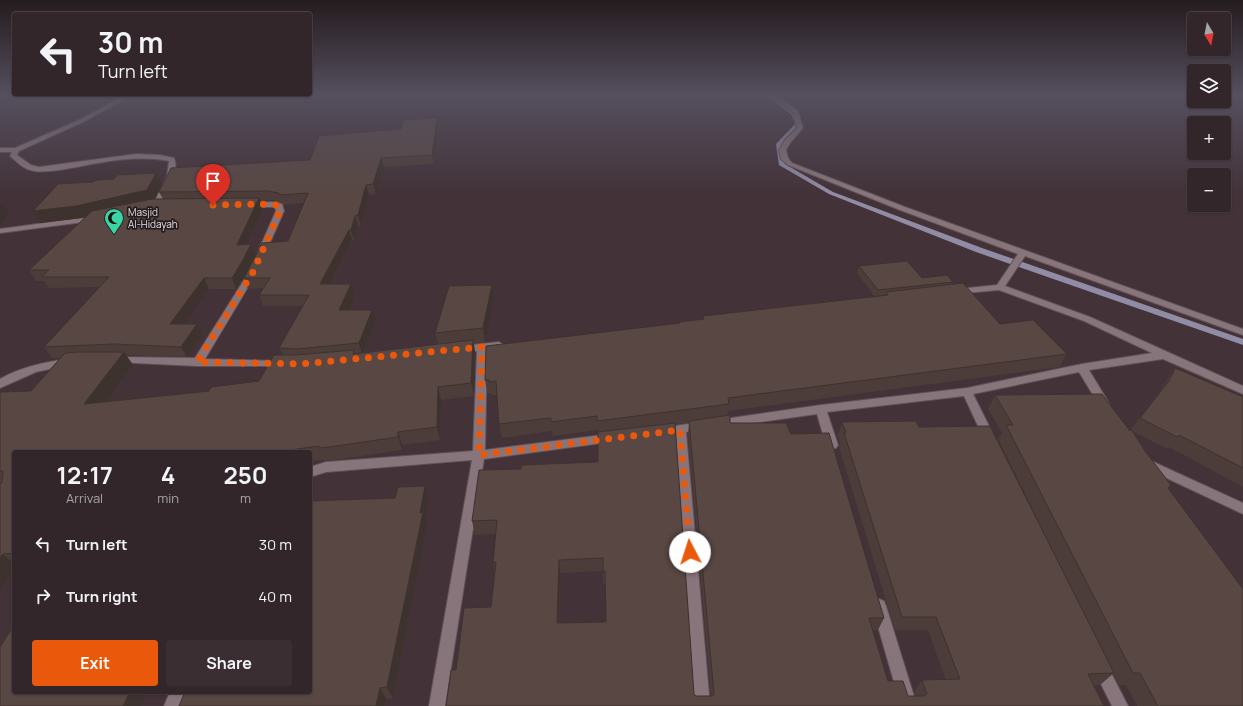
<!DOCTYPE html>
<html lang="en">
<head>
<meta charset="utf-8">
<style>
	body { margin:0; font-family:Manrope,sans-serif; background:#3a2e32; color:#f1f3f6; height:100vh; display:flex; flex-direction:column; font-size:15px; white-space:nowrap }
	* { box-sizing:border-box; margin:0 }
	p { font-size:13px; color:#a8a5a8 }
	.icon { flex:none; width:22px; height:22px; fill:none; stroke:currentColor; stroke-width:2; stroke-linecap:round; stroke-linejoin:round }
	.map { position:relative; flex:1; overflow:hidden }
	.side { position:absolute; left:12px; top:450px; width:300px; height:244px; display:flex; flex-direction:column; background:#32262a; border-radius:4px; box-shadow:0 1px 3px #0004,0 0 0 1px #4d4347 }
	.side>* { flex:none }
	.guide { position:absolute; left:12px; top:12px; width:300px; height:84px; border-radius:4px; box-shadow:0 1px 3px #0004,0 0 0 1px #4d4347; background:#32262a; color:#f1f3f6; overflow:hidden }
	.needle { width:26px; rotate:170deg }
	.controls { position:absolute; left:1187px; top:12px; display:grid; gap:8px }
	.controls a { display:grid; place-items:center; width:44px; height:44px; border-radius:4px; background:#32262a; box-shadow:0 1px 3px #0004,0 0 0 1px #4d4347; font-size:20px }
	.pin { position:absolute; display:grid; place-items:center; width:34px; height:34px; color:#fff; margin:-41px -17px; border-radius:50% 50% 50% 0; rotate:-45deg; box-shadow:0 0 4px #0007 }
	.pin .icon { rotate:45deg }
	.me { position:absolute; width:44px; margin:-22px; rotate:355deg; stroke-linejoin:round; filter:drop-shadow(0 0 3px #0008) }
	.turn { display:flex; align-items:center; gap:14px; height:84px; padding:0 20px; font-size:18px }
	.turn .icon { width:52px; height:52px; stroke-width:2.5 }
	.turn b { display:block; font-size:28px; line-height:34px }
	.eta { display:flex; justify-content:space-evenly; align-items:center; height:68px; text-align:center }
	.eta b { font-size:24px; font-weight:700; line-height:28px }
	.button { display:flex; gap:8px; margin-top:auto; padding:8px 20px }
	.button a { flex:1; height:46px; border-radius:4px; background:#ea580c; color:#fff; font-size:16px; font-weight:700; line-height:46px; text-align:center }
	.button a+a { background:#3a2e32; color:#f1f3f6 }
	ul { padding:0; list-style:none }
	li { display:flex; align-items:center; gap:12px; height:52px; padding:0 20px }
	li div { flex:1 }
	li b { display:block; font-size:15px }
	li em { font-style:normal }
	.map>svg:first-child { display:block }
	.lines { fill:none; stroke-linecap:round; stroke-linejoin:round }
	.stream { fill:#918ca5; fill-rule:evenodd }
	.minor-casing { stroke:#5e5155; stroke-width:2 }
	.minor { fill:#88757b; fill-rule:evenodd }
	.wall { fill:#4c3d3a; fill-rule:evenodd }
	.shaded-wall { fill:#3e322f }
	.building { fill:#584743; stroke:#3e322f; fill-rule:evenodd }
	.route { stroke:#ea580c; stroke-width:7; stroke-dasharray:0 12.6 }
	.labels { text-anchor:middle; stroke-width:3.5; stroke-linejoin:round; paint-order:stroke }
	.far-poi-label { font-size:10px; fill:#e8dde1; stroke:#241d1f; text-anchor:start }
</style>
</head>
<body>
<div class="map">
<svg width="1243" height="706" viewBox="0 0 1243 706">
	<rect width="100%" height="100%" fill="#433238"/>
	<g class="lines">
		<polygon class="stream" points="766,95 771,95 795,112 801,124 782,144 785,164 833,192 982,248 1243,339 1243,345 976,252 829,194 779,165 776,144 795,124 791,114"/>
		<g class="minor-casing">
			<g id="minor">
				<path d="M 126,95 L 133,95 L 83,122 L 19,151 L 17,155 L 31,165 L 39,167 L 136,154 L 160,155 L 174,158 C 180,172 167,194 160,207 L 154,207 L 153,205 L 167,176 L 169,161 C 138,155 107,161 77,167 C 63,169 48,173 34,171 C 25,170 18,163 11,157 L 10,156 L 12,152 L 0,152 L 0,148 L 15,148 L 79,120 Z"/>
				<polygon points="771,95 777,95 798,111 803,128 790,143 786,150 788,158 792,163 905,207 1243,329 1243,335 1025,256 1005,286 1090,317 1243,386 1243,394 1163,359 1089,370 1110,405 1109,408 1101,408 1079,372 973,394 995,438 993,441 989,442 985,441 964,396 827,412 838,445 836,448 832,449 828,448 826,445 817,414 717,428 713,427 711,424 713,421 717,420 821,405 967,388 1082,364 1152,353 1084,321 999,290 955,294 953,292 958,289 997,285 1018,254 900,210 788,165 781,159 779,150 785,140 797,128 793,113"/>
				<polygon points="272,202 282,204 284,211 265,254 261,257 257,254 276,211 275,207 249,207 245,205 249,203"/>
				<polygon points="96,216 100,218 99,220 0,233 0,229"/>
				<polygon points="253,269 257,272 205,359 282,361 287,364 286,366 197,366 114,362 113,360 114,358 118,357 195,358 249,272"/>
				<polygon points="499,342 504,345 502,347 487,350 485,450 610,434 614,435 616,438 614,441 610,442 484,459 445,706 429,706 472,460 326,472 310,477 310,467 326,462 473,451 477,351 461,352 456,349 461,346"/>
				<path d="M 68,359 L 72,360 L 73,362 L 72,364 L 36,372 L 0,388 L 0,379 C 21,367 44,362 68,359 Z"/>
				<polygon points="701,422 705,423 707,426 705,429 686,432 710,706 694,706 675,434 661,436 657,435 655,432 657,429 661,428"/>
				<polygon points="1147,459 1243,503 1243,514 1143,467 1141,464 1143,461"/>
				<polygon points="879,599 884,601 886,606 917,706 901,706 872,606 874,601"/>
				<polygon points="1101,660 1106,663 1128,706 1112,706 1093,668 1096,663"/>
				<polygon points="170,692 186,692 180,706 164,706"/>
			</g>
		</g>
		<use href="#minor" class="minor"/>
	</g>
	<g class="wall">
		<path d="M 438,127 L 434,164 L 384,167 L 376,194 L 369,195 L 361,225 L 358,226 L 354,240 L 352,240 L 330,284 L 351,284 L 355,295 L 348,310 L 376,320 L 363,352 L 438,344 L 435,333 L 492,285 L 494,299 L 485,342 L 474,343 L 475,353 L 474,396 L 441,400 L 440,440 L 402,445 L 402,450 L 335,460 L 325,461 L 324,460 L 310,461 L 310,452 L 14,452 L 14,570 L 0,591 L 0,392 L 31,391 L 61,358 L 52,358 L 44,347 L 99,287 L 49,288 L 44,281 L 36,281 L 29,270 L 87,217 L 40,223 L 33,211 L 162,184 L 154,199 L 163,199 L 159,192 L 310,160 ZM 272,200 L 282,203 L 284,205 L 304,203 L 288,241 L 244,278 L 248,289 L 263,288 L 259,295 L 263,306 L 303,306 L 279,348 L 283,355 L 259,381 L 209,391 L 106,402 L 133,365 L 126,355 L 187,357 L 202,335 L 183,324 L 209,289 L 236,289 L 248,270 L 255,254 L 251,244 L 246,244 L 263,208 L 260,201 Z"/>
		<path d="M 859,266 L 922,278 L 953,282 L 952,284 L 1000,324 L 1067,354 L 1059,367 L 728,411 L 727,415 L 730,423 L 884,618 L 878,630 L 873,630 L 888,681 L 908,696 L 915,696 L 914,692 L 922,680 L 946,680 L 928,630 L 895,630 L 839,447 L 840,443 L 838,436 L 842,422 L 919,427 L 1114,673 L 1100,685 L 1094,685 L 1104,706 L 446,706 L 456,670 L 491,607 L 495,572 L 493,562 L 496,534 L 475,535 L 472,521 L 521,469 L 598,462 L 598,430 L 553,436 L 552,431 L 502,438 L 499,424 L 497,395 L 492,395 L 491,393 L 488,394 L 485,380 L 679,323 L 679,322 L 703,319 L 703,316 L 874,296 L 857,273 ZM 689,423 L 688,434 L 711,696 L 696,696 L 694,694 L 675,424 ZM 603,571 L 603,584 L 605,584 L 606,622 L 559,623 L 560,573 Z"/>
		<polygon points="1175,368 1243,397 1243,487 1169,447 1167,449 1132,431 1168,488 1243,706 1137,706 1126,685 1119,685 998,439 1002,433 988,409 995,395 1130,431 1160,391 1166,381"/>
		<polygon points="429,499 425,519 427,525 393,698 386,699 384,706 179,706"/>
	</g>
	<g class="shaded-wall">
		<polygon points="437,118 438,127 434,164 432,155"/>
		<polygon points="381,158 384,167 376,194 373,184"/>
		<polygon points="156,173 162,184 153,202 83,218 40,223 33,211"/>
		<polygon points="366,185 369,195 361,225 358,215"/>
		<polygon points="259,198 263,208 241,255 237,245"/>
		<polygon points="2,203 9,213 0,225 0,205"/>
		<polygon points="355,216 358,226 354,240 351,230"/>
		<polygon points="349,230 352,240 324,295 320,284"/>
		<polygon points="251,244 255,254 248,270 236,289 232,278"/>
		<polygon points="204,278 209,289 176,335 170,324"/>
		<polygon points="351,284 355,295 343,321 339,310"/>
		<polygon points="492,285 494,299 485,342 483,328"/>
		<polygon points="372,310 376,320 362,354 359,343"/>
		<polygon points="197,324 202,335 187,357 181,347"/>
		<polygon points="473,340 475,353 474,396 471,383"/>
		<polygon points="124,352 133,365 94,418 84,404"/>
		<polygon points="438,387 441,400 440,440 437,427"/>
		<polygon points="398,432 402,445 402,450 398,437"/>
		<polygon points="425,486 429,499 425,519 427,525 393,698 387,687"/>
		<polygon points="3,554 14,564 14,570 0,591 0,558"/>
		<polygon points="559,560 560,573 558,636 557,623"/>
		<polygon points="380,688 386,699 384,706 376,706"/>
		<polygon points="130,692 148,692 141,706 123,706"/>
	</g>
	<g class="building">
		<polygon points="437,118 432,155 381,158 373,184 366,185 358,215 355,216 351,230 349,230 320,284 351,284 339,310 372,310 359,343 296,349 279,348 309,295 259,295 270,278 244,278 262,243 288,241 308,193 280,195 279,193 268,191 159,192 171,168 310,160 319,136 401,129 403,120"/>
		<polygon points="156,173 147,190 76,206 33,211 58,184 94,182 96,180 114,179 117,175"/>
		<polygon points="259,198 237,245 251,244 243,260 232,278 204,278 170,324 197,324 181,347 114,344 44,347 109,277 42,277 49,270 29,270 92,211 152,199"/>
		<polygon points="907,261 922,278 947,275 953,282 878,290 859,266"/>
		<polygon points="963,283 1000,324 1033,320 1067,354 728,398 729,404 597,421 597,416 551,422 551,418 499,424 496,381 489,382 489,380 485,380 486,346 680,323 679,322 704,319 703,316 888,295 886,292"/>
		<polygon points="492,285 483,328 435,333 449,286"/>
		<polygon points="473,340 471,383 438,387 437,427 398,432 398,437 329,447 319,448 319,446 275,452 14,452 14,553 3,554 0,558 0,483 2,483 3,471 0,471 0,392 31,391 65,353 77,352 124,352 84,404 209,391 211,387 259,381 274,355 296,355 354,350 353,354"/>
		<polygon points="1175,368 1243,397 1243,468 1179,435 1177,437 1140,418 1169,381"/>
		<polygon points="1102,394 1130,431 1131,429 1145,451 1171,485 1168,488 1243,589 1243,706 1158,706 1140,673 1133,673 1006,425 1013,425 995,395"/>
		<path d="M 730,415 L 730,423 L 786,423 L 791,434 L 829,433 L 884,618 L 869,618 L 888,681 L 903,681 L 908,696 L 925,696 L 927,694 L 922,680 L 960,679 L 936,617 L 902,617 L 844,433 L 846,433 L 842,422 L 916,421 L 919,427 L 990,426 L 1114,673 L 1088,674 L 1104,706 L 446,706 L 451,670 L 456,670 L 464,608 L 491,607 L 496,562 L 493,562 L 497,520 L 472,521 L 479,470 L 521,469 L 521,465 L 598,462 L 598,432 L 675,423 L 694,694 L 696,696 L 712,696 L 714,694 L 689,421 ZM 603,558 L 603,571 L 605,571 L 606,622 L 557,623 L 559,560 Z"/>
		<polygon points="425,486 420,513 423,512 387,687 380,688 376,706 179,706 185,692 310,692 310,501 395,498 398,487"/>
		<polygon points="14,625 14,692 130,692 123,706 0,706 0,647"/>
	</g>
	<linearGradient id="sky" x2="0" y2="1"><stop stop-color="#251c1f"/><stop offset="0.49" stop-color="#554f5e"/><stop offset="1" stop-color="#554f5e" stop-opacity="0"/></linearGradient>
	<rect width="1243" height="193" fill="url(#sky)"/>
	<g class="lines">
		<polyline class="route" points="213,205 272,204 279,206 280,211 253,272 197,362 301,364 482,347 479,455 680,430 690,552"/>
	</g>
	<defs>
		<g id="mosque-pin" transform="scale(1)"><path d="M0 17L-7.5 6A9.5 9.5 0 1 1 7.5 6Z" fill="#3ad4a5" stroke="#241d1f"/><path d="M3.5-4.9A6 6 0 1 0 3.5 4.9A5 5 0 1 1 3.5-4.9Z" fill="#111"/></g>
	</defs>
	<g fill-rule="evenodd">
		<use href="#mosque-pin" x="114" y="218"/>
	</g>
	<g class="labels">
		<g class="far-poi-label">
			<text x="128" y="216">Masjid<tspan x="128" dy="12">Al-Hidayah</tspan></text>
		</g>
	</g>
</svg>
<div class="controls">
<a><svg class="needle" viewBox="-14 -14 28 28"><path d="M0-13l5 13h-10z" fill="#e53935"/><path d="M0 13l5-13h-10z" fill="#a8a5a8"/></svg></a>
<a><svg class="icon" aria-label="layers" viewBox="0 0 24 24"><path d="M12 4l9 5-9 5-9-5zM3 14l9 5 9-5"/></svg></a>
<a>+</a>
<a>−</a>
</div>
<div class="pin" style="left:213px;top:205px;background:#d93025"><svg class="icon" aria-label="arrive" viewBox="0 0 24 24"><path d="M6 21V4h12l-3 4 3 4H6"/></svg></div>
<svg class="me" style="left:690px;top:552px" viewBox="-20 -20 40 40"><circle r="19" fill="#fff"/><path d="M0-13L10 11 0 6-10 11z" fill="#ea580c"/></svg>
<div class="guide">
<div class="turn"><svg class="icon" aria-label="left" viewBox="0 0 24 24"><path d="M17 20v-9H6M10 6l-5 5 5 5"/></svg><div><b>30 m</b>Turn left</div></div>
</div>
<section class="side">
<div class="eta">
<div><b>12:17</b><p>Arrival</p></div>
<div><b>4</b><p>min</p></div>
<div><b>250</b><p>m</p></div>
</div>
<ul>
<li><svg class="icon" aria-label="left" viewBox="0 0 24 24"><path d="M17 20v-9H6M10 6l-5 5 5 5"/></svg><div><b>Turn left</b></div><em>30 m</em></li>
<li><svg class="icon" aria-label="right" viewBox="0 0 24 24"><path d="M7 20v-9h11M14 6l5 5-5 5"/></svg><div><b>Turn right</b></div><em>40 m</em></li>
</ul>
<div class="button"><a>Exit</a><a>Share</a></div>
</section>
</div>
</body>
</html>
